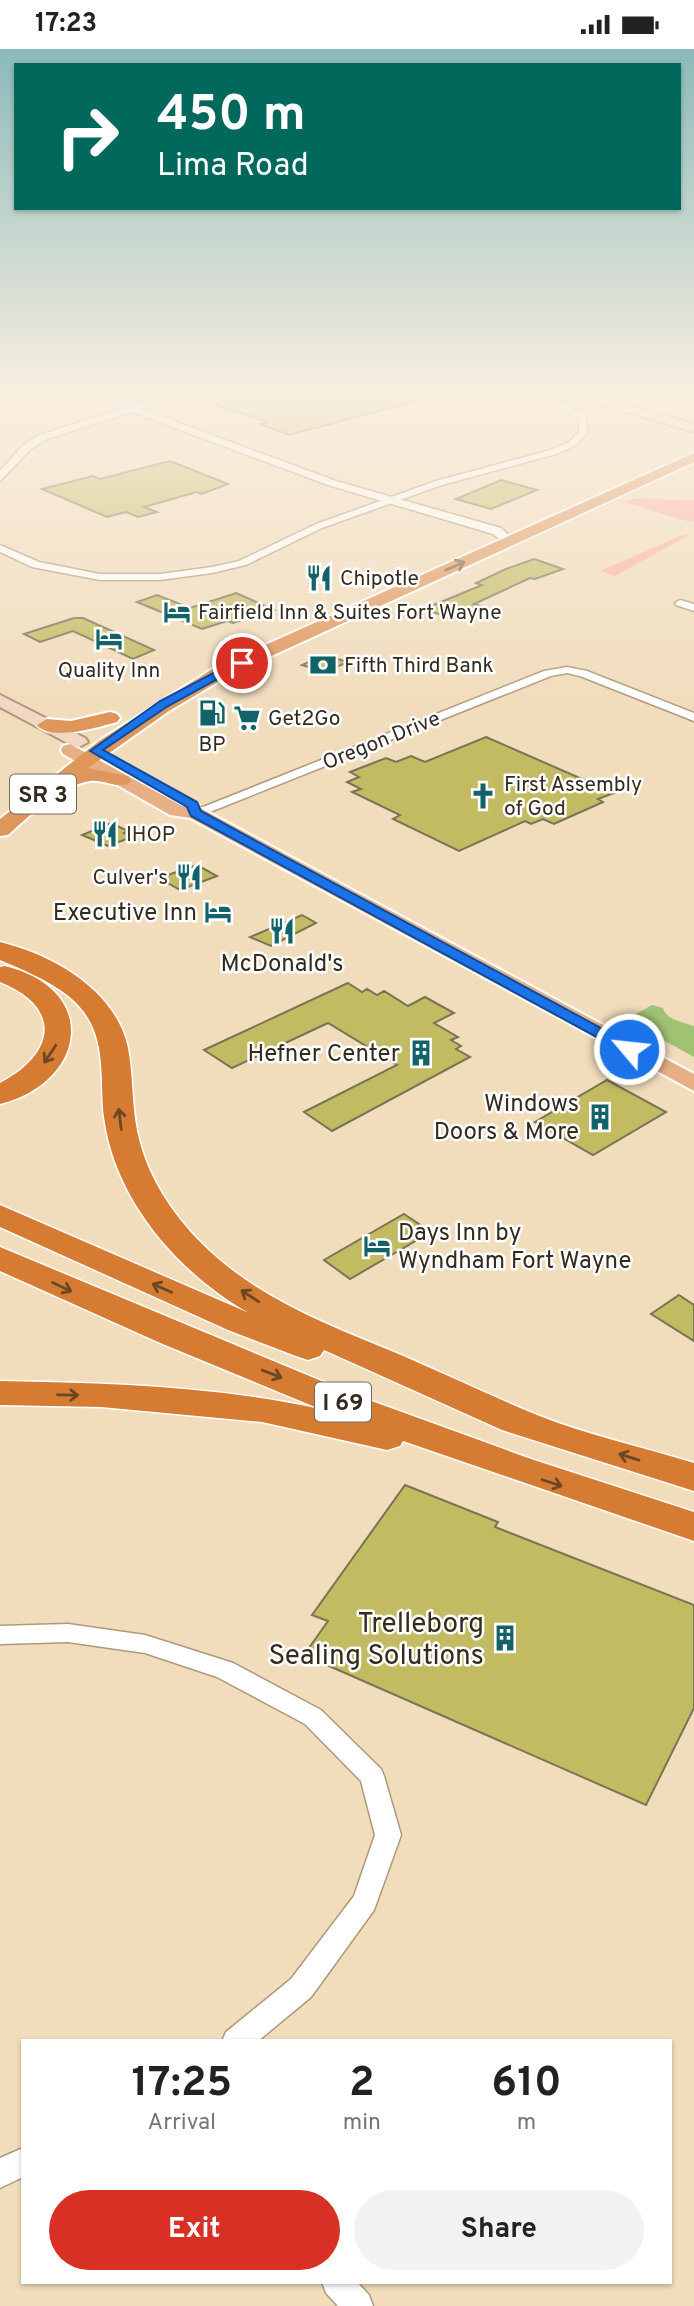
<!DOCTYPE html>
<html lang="en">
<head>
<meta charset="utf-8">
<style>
	body { margin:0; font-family:Overpass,sans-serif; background:#f2f2f2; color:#222; height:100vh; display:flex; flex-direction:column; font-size:26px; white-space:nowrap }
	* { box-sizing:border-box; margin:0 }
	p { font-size:23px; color:#767676 }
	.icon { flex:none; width:38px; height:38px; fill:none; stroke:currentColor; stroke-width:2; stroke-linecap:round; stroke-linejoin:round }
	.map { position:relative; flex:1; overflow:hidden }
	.panel { position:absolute; left:21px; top:1990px; width:651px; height:245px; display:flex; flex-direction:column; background:#fff; border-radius:0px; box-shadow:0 2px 5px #0004 }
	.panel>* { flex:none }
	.guide { position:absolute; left:14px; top:14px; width:667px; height:147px; border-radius:0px; box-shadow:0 2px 5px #0004; background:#00695c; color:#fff; overflow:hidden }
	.pin { position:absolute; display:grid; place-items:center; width:60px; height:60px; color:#fff; margin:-30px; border:4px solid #fff; border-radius:50%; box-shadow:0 2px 7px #0007 }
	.me { position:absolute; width:77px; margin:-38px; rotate:298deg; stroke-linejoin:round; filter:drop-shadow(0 0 5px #0008) }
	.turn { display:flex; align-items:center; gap:24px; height:147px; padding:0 28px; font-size:32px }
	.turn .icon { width:91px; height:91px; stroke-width:2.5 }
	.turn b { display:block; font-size:49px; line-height:60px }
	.eta { display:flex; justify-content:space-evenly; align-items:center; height:119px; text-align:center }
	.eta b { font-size:42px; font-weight:700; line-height:49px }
	.action { display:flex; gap:14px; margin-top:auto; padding:14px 28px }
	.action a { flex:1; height:80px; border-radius:42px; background:#d93025; color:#fff; font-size:28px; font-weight:700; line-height:80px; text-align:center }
	.action a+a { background:#f2f2f2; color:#222 }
	.status { display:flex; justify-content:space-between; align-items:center; height:49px; padding:0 35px; background:#fff; direction:ltr }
	.status svg { height:19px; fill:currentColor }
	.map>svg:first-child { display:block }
	.green { fill:#feae9e }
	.water { fill:#a0c373 }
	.building { fill:#c3bb61; stroke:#787554; stroke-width:2 }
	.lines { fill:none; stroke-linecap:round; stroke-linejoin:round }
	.minor-casing { stroke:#ad9a7b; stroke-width:3 }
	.tertiary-casing { stroke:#ad9a7b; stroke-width:3 }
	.secondary-casing { stroke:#ad9a7b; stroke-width:4 }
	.primary-casing { stroke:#fff; stroke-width:4 }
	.trunk-casing { stroke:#fff; stroke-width:4 }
	.motorway-casing { stroke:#fff; stroke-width:3 }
	.minor { fill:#fff; fill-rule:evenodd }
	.tertiary { fill:#fff; fill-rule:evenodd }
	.secondary { fill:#f3d7c2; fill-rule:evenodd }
	.primary { fill:#e6b084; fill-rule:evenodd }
	.trunk { fill:#de965b; fill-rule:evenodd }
	.motorway { fill:#d67b32; fill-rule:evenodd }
	.oneway { stroke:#775636 }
	.oneway2 { stroke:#6b4725 }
	.route { fill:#1a73e8; stroke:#114b97; stroke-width:2 }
	.labels { text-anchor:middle; stroke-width:5; stroke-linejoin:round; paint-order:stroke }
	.far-poi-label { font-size:21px; fill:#322b1e; stroke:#fff; text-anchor:start }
	.far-street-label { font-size:21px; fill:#322b1e; stroke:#fff }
	.shield { fill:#fff; stroke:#706b62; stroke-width:2 }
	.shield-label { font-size:23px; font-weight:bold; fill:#322b1e }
	.poi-label { font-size:24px; fill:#322b1e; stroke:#fff; text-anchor:end }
	.near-poi-label { font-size:28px; fill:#322b1e; stroke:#fff; text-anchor:end }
</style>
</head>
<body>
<div class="status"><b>17:23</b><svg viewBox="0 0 49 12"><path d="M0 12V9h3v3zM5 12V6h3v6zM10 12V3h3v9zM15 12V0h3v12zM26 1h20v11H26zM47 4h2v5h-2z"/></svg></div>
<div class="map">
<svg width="694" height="2257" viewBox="0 0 694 2257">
	<rect width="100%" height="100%" fill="#f1dcbc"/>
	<g class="green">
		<polygon points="633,450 694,451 694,472 690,473 623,453"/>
		<polygon points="685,485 689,486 615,527 600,522"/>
	</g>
	<path class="water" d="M 652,956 L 663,959 C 666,971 683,973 694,977 L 694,1008 L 636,976 L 634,970 L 636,965 Z"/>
	<g class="building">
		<polygon points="252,345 428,345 428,349 289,386 260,375 268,373 214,355"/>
		<polygon points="170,412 228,435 202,445 197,443 144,458 157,463 138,468 126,463 107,468 42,440 93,427 100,430"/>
		<polygon points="501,431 537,441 491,460 456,450"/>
		<polygon points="534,510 563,520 535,530 530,529 474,555 481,557 453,570 424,560 482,536 476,534 506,520"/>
		<polygon points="236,544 274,561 233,574 227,572 202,580 137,553 157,546 190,559"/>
		<polygon points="74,569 83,569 154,601 133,610 73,582 40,593 24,585"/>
		<polygon points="324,606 348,613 325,623 302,616"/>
		<polygon points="486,688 614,744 598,750 603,753 554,775 543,770 531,775 525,772 459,802 393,770 400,766 352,743 361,740 347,733 359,728 350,723 386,709 396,713 411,707 425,713"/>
		<polygon points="111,774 128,782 124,784 132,788 108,797 82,786"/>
		<polygon points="197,816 217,827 180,841 159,829"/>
		<polygon points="302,866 316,874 271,897 250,888"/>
		<polygon points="348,934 362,943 367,940 377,946 384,942 408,957 425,948 454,964 434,974 458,988 451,991 461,997 456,1000 470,1008 332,1082 304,1063 397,1016 328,974 232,1019 204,1001"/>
		<polygon points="607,1031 666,1063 593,1106 535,1073"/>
		<polygon points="404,1165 431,1183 350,1230 324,1211"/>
		<polygon points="679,1246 694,1256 694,1292 651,1265"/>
		<polygon points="405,1436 498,1473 495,1478 694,1556 694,1659 646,1756 304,1606 328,1572 312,1566"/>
	</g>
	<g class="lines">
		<g class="minor-casing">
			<g id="minor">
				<path d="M 525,345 C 549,345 566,355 586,367 L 587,384 L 575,397 L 556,405 L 442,436 L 322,479 L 246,516 L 212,524 L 160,531 L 100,531 L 32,518 L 0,503 L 0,496 L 39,513 L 100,525 L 160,525 L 212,518 L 239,512 L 316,475 L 436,432 L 550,401 L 569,393 L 579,383 L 579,370 L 555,356 Z"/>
				<polygon points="680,551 694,555 694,562 676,556 675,554"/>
				<polygon points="567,618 587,622 694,664 694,672 580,627 567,624 551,627 200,767 190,767 188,764 544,622"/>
				<polygon points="68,1575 145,1586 233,1614 321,1661 381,1720 384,1727 401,1786 374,1861 311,1948 258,1992 222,1992 226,1983 291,1930 354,1847 375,1786 361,1732 305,1675 217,1628 145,1604 68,1593 0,1595 0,1577"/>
				<polygon points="23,2099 23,2128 0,2139 0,2109"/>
				<polygon points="322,2233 357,2233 369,2246 373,2257 338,2257 326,2244"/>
			</g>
		</g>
		<g class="tertiary-casing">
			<polygon id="tertiary" points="167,345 183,345 142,360 336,432 501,479 515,492 505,495 493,485 328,436 132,363 47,390 31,400 0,432 0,422 23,396 39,386"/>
		</g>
		<g class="secondary-casing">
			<g id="secondary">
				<polygon points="568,345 588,345 694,375 694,383"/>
				<polygon points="0,646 85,689 88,693 79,698 73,697 0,658"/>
			</g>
		</g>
		<g class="primary-casing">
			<polygon id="primary" points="70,695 182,757 202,760 694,1025 694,1042 190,769 170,766 63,705 61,701 63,697"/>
		</g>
		<g class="trunk-casing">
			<g id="trunk">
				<path d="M 694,404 L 694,413 L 228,627 L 169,662 L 88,719 L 128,727 L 131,731 L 128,735 C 115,739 103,730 90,732 C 57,738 33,764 8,786 L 0,787 L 0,770 L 99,692 L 214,619 Z"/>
				<path d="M 110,663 L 117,665 L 120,669 L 117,673 C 98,678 52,693 37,676 L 47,670 L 71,672 Z"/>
			</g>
		</g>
		<g class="motorway-casing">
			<g id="motorway">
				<path d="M 0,893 C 54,906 116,942 128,999 C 134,1031 131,1063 140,1094 C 152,1138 181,1177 215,1207 C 268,1254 336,1279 401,1306 C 447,1326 491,1347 537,1366 C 587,1386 642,1398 694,1414 L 694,1442 L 502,1381 L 324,1301 L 320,1307 L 308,1311 L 296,1307 L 228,1281 L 0,1178 L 0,1156 L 249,1264 C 179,1224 115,1152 104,1068 C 100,1036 106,998 88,969 C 70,939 30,924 0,911 Z"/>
				<path d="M 5,917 C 102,941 85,1034 0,1055 L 0,1034 C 56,1005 63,958 0,933 L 0,918 Z"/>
				<path d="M 0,1198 L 355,1346 L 531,1410 L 694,1463 L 694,1492 L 403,1392 L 400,1397 L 387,1401 L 262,1373 L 101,1358 L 0,1356 L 0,1332 C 107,1334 215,1337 320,1360 L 158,1293 L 0,1222 Z"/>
			</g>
		</g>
		<use href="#minor" class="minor"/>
		<use href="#tertiary" class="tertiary"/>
		<use href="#secondary" class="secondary"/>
		<use href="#primary" class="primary"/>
		<use href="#trunk" class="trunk"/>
		<use href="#motorway" class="motorway"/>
	</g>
	<defs><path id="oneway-shaft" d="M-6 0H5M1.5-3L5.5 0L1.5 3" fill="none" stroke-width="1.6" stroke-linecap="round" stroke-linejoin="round" transform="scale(1.75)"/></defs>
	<use class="oneway" href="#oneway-shaft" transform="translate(455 517) rotate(-24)"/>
	<g class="oneway2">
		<use href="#oneway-shaft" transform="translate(50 1005) rotate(124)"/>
		<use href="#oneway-shaft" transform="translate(120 1070) rotate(-97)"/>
		<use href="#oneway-shaft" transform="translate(62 1238) rotate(25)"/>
		<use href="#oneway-shaft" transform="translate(162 1239) rotate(-156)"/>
		<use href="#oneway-shaft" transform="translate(250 1247) rotate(-147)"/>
		<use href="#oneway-shaft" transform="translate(272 1325) rotate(21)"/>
		<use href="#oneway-shaft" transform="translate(68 1346) rotate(1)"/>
		<use href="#oneway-shaft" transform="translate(629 1408) rotate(-163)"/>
		<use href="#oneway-shaft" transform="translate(552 1434) rotate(18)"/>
	</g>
	<linearGradient id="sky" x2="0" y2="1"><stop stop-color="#8bbab9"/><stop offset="0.52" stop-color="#f9efe1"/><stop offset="1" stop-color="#f9efe1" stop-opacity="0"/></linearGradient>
	<rect width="694" height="661" fill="url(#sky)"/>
	<polygon class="route" points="238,611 247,614 168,657 103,701 197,753 201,762 634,997 634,1003 624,1003 191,767 187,758 90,702 160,652"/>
	<defs>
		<g id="restaurant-bare" transform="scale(2.1)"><path d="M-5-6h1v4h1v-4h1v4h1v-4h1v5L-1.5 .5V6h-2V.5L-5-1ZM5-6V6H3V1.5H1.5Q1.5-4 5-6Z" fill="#126267" stroke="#fff" stroke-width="2.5" paint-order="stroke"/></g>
		<g id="hotel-bare" transform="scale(2.1)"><path d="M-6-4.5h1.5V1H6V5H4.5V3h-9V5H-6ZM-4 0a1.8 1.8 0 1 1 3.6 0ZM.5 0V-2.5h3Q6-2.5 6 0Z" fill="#126267" stroke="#fff" stroke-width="2.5" paint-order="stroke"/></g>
		<g id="bank-bare" transform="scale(2.1)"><path d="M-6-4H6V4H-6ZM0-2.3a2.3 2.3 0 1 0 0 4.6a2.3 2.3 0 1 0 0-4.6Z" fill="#126267" stroke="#fff" stroke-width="2.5" paint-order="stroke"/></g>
		<g id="fuel-bare" transform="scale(2.1)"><path d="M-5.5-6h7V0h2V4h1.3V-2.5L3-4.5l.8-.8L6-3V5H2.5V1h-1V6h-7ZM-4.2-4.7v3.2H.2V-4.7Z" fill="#126267" stroke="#fff" stroke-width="2.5" paint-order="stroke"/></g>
		<g id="supermarket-bare" transform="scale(2.1)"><path d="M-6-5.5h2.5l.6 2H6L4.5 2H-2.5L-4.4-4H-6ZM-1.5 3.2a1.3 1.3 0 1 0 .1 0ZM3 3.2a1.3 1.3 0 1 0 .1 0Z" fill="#126267" stroke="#fff" stroke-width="2.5" paint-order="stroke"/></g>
		<g id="church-bare" transform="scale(2.1)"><path d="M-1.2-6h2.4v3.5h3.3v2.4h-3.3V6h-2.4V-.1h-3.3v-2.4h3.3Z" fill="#126267" stroke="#fff" stroke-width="2.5" paint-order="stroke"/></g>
		<g id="building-bare" transform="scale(2.1)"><path d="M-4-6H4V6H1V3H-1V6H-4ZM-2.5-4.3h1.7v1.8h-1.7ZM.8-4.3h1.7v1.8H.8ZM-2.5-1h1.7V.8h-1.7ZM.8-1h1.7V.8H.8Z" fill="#126267" stroke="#fff" stroke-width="2.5" paint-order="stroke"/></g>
	</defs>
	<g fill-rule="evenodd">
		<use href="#restaurant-bare" x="319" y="529"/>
		<use href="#hotel-bare" x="177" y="563"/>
		<use href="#hotel-bare" x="109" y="590"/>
		<use href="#bank-bare" x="323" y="616"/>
		<use href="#fuel-bare" x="212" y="664"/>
		<use href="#supermarket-bare" x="247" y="669"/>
		<use href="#church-bare" x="483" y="747"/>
		<use href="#restaurant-bare" x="105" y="785"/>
		<use href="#restaurant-bare" x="189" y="828"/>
		<use href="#hotel-bare" x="218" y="863"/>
		<use href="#restaurant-bare" x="282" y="882"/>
		<use href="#building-bare" x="421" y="1004"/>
		<use href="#building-bare" x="600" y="1068"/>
		<use href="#hotel-bare" x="377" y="1197"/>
		<use href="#building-bare" x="505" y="1589"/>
	</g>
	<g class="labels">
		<g class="far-poi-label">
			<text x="340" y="536">Chipotle</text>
			<text x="198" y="570">Fairfield Inn &amp; Suites Fort Wayne</text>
			<text x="344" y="623">Fifth Third Bank</text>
			<text x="109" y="628" text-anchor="middle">Quality Inn</text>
			<text x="268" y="676">Get2Go</text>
			<text x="212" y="702" text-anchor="middle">BP</text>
			<text x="504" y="742">First Assembly<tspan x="504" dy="24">of God</tspan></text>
			<text x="126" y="792">IHOP</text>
			<text x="168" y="835" text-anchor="end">Culver's</text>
		</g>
		<g class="far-street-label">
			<text transform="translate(381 691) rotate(-22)" y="7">Oregon Drive</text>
		</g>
		<g class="shield">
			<rect x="10" y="725.5" width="66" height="39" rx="5"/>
			<rect x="315" y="1333.5" width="56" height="39" rx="5"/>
		</g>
		<g class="shield-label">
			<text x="43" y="753">SR 3</text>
			<text x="343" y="1361">I 69</text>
		</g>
		<g class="poi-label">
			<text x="197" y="871">Executive Inn</text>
			<text x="282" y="922" text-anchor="middle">McDonald's</text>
			<text x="400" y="1012">Hefner Center</text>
			<text x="579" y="1062">Windows<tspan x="579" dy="28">Doors &amp; More</tspan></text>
			<text x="398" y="1191" text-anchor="start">Days Inn by<tspan x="398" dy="28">Wyndham Fort Wayne</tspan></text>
		</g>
		<g class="near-poi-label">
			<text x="484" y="1583">Trelleborg<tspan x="484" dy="32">Sealing Solutions</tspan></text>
		</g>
	</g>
</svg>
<div class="pin" style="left:242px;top:614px;background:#d93025"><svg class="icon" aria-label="arrive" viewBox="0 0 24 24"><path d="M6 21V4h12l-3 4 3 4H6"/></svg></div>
<svg class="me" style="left:629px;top:1000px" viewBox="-20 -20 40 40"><circle r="17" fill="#1a73e8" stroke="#fff" stroke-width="3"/><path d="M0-11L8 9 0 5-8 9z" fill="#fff"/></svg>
<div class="guide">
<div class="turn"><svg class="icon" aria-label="right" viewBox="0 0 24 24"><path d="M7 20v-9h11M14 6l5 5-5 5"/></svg><div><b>450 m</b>Lima Road</div></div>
</div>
<section class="panel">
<div class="eta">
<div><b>17:25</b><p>Arrival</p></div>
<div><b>2</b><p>min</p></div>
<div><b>610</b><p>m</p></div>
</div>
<div class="action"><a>Exit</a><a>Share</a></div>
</section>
</div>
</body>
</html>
